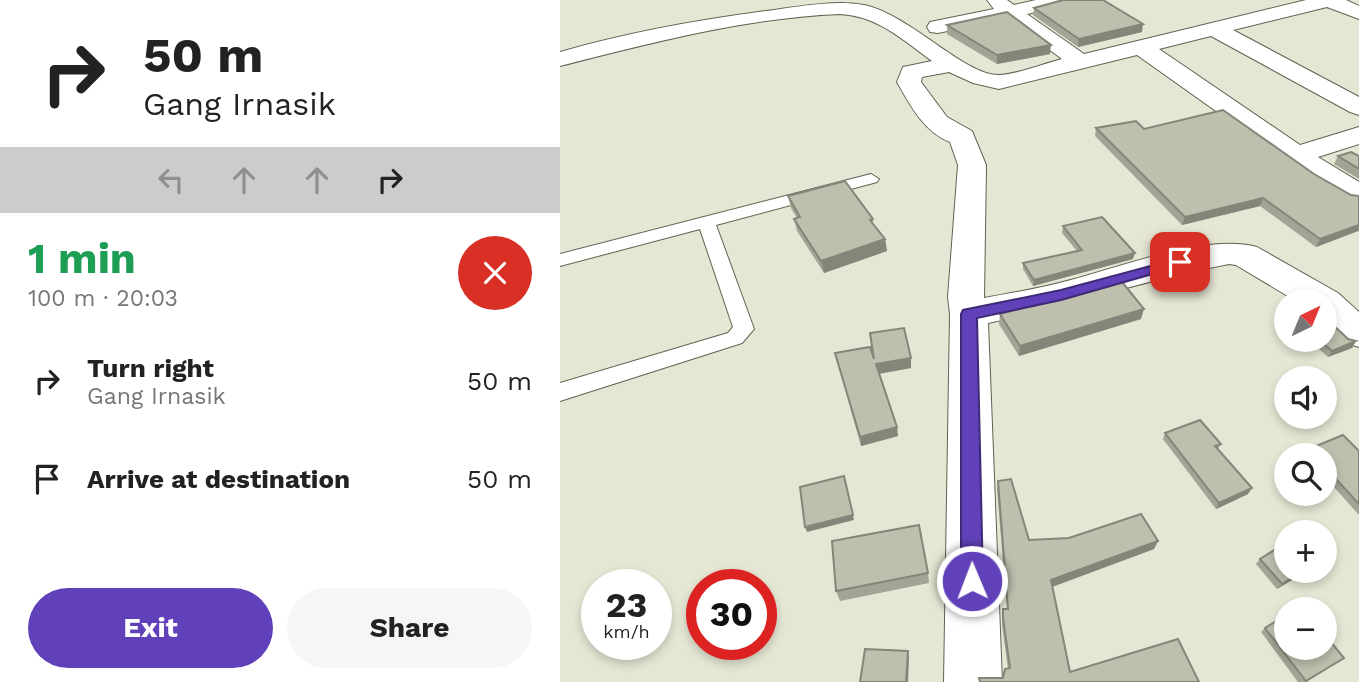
<!DOCTYPE html>
<html lang="en">
<head>
<meta charset="utf-8">
<style>
	body { margin:0; font-family:"Work Sans",sans-serif; background:#f6f6f6; color:#222; height:100vh; display:flex; flex-direction:column; font-size:26px; white-space:nowrap }
	* { box-sizing:border-box; margin:0 }
	p { font-size:23px; color:#767676 }
	.icon { flex:none; width:38px; height:38px; fill:none; stroke:currentColor; stroke-width:2; stroke-linecap:round; stroke-linejoin:round }
	.map { position:relative; flex:1; overflow:hidden }
	.panel { display:flex; flex-direction:column; background:#fff; width:560px }
	.panel>* { flex:none }
	.banner { background:#fff; color:#222; overflow:hidden }
	.needle { width:46px; rotate:43deg }
	.buttons { position:absolute; left:714px; top:289px; display:grid; gap:14px }
	.buttons a { display:grid; place-items:center; width:63px; height:63px; border-radius:50%; background:#fff; box-shadow:0 4px 10px #0003; font-size:35px }
	.speed { position:absolute; left:21px; top:569px; display:flex; gap:14px; font-size:35px; font-weight:700; text-align:center }
	.speed>* { display:grid; place-content:center; width:91px; height:91px; border-radius:50%; background:#fff; box-shadow:0 4px 10px #0003; line-height:1 }
	.speed small { font-size:18px; font-weight:400 }
	.speed .limit { border:10px solid #d22; background:#fff; color:#111 }
	.pin { position:absolute; display:grid; place-items:center; width:60px; height:60px; color:#fff; margin:-30px; border-radius:14px; box-shadow:0 4px 10px #0006 }
	.me { position:absolute; width:77px; margin:-38px; rotate:359deg; stroke-linejoin:round; filter:drop-shadow(0 0 5px #0008) }
	.turn { display:flex; align-items:center; gap:24px; height:147px; padding:0 28px; font-size:32px }
	.turn .icon { width:91px; height:91px; stroke-width:2.5 }
	.turn b { display:block; font-size:49px; line-height:60px }
	.lanes { display:flex; align-items:center; height:66px; padding:0 28px; background:#0003; justify-content:center; gap:35px; direction:ltr }
	.lanes .off { opacity:.35 }
	.round { display:grid; place-items:center; flex:none; width:74px; height:74px; border-radius:37px; background:#f6f6f6 }
	.overview { display:flex; align-items:center; justify-content:space-between; height:119px; padding:0 28px }
	h1 { font-size:42px; font-weight:700; line-height:52px; color:#1e9e55 }
	.cta { display:flex; gap:14px; margin-top:auto; padding:14px 28px }
	.cta a { flex:1; height:80px; border-radius:42px; background:#6141b9; color:#fff; font-size:28px; font-weight:700; line-height:80px; text-align:center }
	.cta a+a { background:#f6f6f6; color:#222 }
	ul { padding:0; list-style:none }
	li { display:flex; align-items:center; gap:21px; height:98px; padding:0 28px }
	li div { flex:1 }
	li b { display:block; font-size:26px }
	li em { font-style:normal }
	main { display:flex; flex:1; min-height:0 }
	.map>svg:first-child { display:block }
	.lines { fill:none; stroke-linecap:round; stroke-linejoin:round }
	.lane-casing { stroke:#616251; stroke-width:2 }
	.street-casing { stroke:#616251; stroke-width:2 }
	.lane { fill:#fff; fill-rule:evenodd }
	.street { fill:#fff; fill-rule:evenodd }
	.wall { fill:#a3a495 }
	.shaded-wall { fill:#858679 }
	.building { fill:#bebfad; stroke:#858679; stroke-width:2 }
	.route { fill:#6141b9; stroke:#3f2a78; stroke-width:2 }
</style>
</head>
<body>
<main>
<section class="panel">
<div class="banner">
<div class="turn"><svg class="icon" aria-label="right" viewBox="0 0 24 24"><path d="M7 20v-9h11M14 6l5 5-5 5"/></svg><div><b>50 m</b>Gang Irnasik</div></div>
<div class="lanes"><svg class="icon off" aria-label="left" viewBox="0 0 24 24"><path d="M17 20v-9H6M10 6l-5 5 5 5"/></svg><svg class="icon off" aria-label="ahead" viewBox="0 0 24 24"><path d="M12 20V5M6 11l6-6 6 6"/></svg><svg class="icon off" aria-label="ahead" viewBox="0 0 24 24"><path d="M12 20V5M6 11l6-6 6 6"/></svg><svg class="icon" aria-label="right" viewBox="0 0 24 24"><path d="M7 20v-9h11M14 6l5 5-5 5"/></svg></div>
</div>
<div class="overview"><div><h1>1 min</h1><p>100 m · 20:03</p></div><a class="round" style="background:#d93025;color:#fff"><svg class="icon" aria-label="close" viewBox="0 0 24 24"><path d="M6 6l12 12M18 6L6 18"/></svg></a></div>
<ul>
<li><svg class="icon" aria-label="right" viewBox="0 0 24 24"><path d="M7 20v-9h11M14 6l5 5-5 5"/></svg><div><b>Turn right</b><p>Gang Irnasik</p></div><em>50 m</em></li>
<li><svg class="icon" aria-label="arrive" viewBox="0 0 24 24"><path d="M6 21V4h12l-3 4 3 4H6"/></svg><div><b>Arrive at destination</b></div><em>50 m</em></li>
</ul>
<div class="cta"><a>Exit</a><a>Share</a></div>
</section>
<div class="map">
<svg width="799" height="682" viewBox="0 0 799 682">
	<rect width="100%" height="100%" fill="#e5e6d3"/>
	<g class="lines">
		<g class="lane-casing">
			<polygon id="lane" points="311,174 319,179 317,182 156,225 194,329 182,343 0,401 0,383 168,333 173,327 140,229 0,266 0,254"/>
		</g>
		<g class="street-casing">
			<path id="street" d="M 427,0 L 447,0 L 454,5 L 476,0 L 514,0 L 511,4 L 467,14 L 524,54 L 746,0 L 786,0 L 799,6 L 799,19 L 767,7 L 673,30 L 799,97 L 799,115 L 790,112 L 651,36 L 599,49 L 740,145 L 799,127 L 799,144 L 758,157 L 799,182 L 799,203 L 788,200 L 752,179 L 577,55 L 439,89 L 413,83 L 389,72 L 362,77 L 361,82 L 387,117 L 412,131 L 426,165 L 424,298 C 451,293 477,289 503,282 C 557,269 644,233 697,247 L 778,293 L 799,312 L 799,347 L 786,343 L 765,323 L 765,301 L 736,301 L 676,265 L 669,264 C 588,279 509,306 428,323 L 442,682 L 384,682 L 390,314 L 388,297 L 398,165 L 390,142 C 364,132 350,105 337,82 L 343,67 L 372,61 C 343,40 318,16 280,14 C 185,18 91,43 0,66 L 0,52 C 70,32 142,19 214,10 C 243,6 274,0 304,5 C 349,14 405,76 439,75 C 459,74 482,64 502,59 L 447,18 L 378,33 L 370,32 L 367,27 L 370,22 L 434,9 Z"/>
		</g>
		<use href="#lane" class="lane"/>
		<use href="#street" class="street"/>
	</g>
	<g class="wall">
		<polygon points="474,8 582,32 518,47 473,15"/>
		<polygon points="387,25 490,54 437,64 387,34"/>
		<polygon points="536,128 584,129 754,174 791,195 799,196 799,232 798,231 756,247 700,206 622,225 535,136"/>
		<polygon points="778,156 799,156 799,179 774,164"/>
		<polygon points="228,196 313,219 313,224 325,239 327,251 264,273 237,231 234,219 237,218 231,208"/>
		<polygon points="503,226 573,259 473,286 463,269 463,263 517,251 502,233"/>
		<polygon points="440,314 581,319 459,356 439,324"/>
		<polygon points="788,339 796,341 792,348 768,357 749,340"/>
		<polygon points="275,353 314,358 351,368 319,374 338,436 301,446"/>
		<polygon points="605,433 661,444 658,449 688,494 656,509 603,439"/>
		<polygon points="749,449 799,451 799,515 765,477 765,455 745,455"/>
		<polygon points="438,481 469,540 598,541 594,549 492,587 510,672 639,682 419,682 419,678 443,678 448,669 442,625 443,609 447,609 437,490"/>
		<polygon points="700,559 726,570 745,570 742,574 717,589 696,564"/>
		<polygon points="368,573 369,583 280,601 276,591"/>
		<polygon points="705,628 784,658 746,682 738,682 701,632"/>
	</g>
	<g class="shaded-wall">
		<polygon points="583,24 582,32 518,47 519,39"/>
		<polygon points="491,45 490,54 437,64 437,55"/>
		<polygon points="703,198 700,206 622,225 625,217"/>
		<polygon points="799,225 798,231 756,247 760,239"/>
		<polygon points="325,239 327,251 264,273 261,261"/>
		<polygon points="575,253 573,259 473,286 474,280"/>
		<polygon points="584,309 581,319 459,356 460,346"/>
		<polygon points="796,341 792,348 768,357 772,351"/>
		<polygon points="351,358 351,368 317,374 316,364"/>
		<polygon points="337,427 338,436 301,446 300,437"/>
		<polygon points="284,476 294,520 247,532 245,527"/>
		<polygon points="692,488 688,494 656,509 659,503"/>
		<polygon points="598,541 594,549 489,588 491,580"/>
		<polygon points="744,570 745,570 742,574 717,589 722,584"/>
		<polygon points="348,651 349,659 348,682 346,682"/>
	</g>
	<g class="building">
		<polygon points="503,0 543,0 583,24 519,39 474,8"/>
		<polygon points="447,12 491,45 437,55 387,25"/>
		<polygon points="663,110 754,174 791,195 799,196 799,225 760,239 703,198 625,217 536,128 576,121 584,129"/>
		<polygon points="791,152 799,156 799,169 778,156"/>
		<polygon points="285,181 313,219 310,220 325,239 261,261 234,219 240,217 228,196"/>
		<polygon points="542,217 575,253 474,280 463,263 522,250 503,226"/>
		<polygon points="562,282 584,309 460,346 440,314"/>
		<polygon points="769,321 788,339 796,341 772,351 759,340 765,340 765,323"/>
		<polygon points="344,328 351,358 316,364 337,427 300,437 275,353 310,347 314,359 310,333"/>
		<polygon points="640,420 661,444 655,446 692,488 659,503 605,433"/>
		<polygon points="783,435 799,451 799,504 765,467 765,455 754,455 749,449"/>
		<polygon points="284,476 293,515 245,527 240,487"/>
		<polygon points="451,479 469,540 509,538 581,514 598,541 491,580 510,672 618,639 639,682 420,682 419,678 443,678 445,669 450,668 443,618 443,609 448,609 438,481"/>
		<polygon points="359,525 368,573 276,591 272,541"/>
		<polygon points="724,544 726,547 726,570 744,570 722,584 700,559"/>
		<polygon points="726,615 726,648 765,648 765,635 784,658 746,681 705,628"/>
		<polygon points="305,649 348,651 346,682 300,682"/>
	</g>
	<polygon class="route" points="620,258 627,262 624,265 501,300 417,318 423,581 420,588 412,591 405,588 401,581 401,314 403,310 501,290"/>
</svg>
<div class="buttons">
<a><svg class="needle" viewBox="-14 -14 28 28"><path d="M0-13l5 13h-10z" fill="#e53935"/><path d="M0 13l5-13h-10z" fill="#767676"/></svg></a>
<a><svg class="icon" aria-label="sound" viewBox="0 0 24 24"><path d="M4 9h4l5-4v14l-5-4H4zM17 9q2 3 0 6"/></svg></a>
<a><svg class="icon" aria-label="search" viewBox="0 0 24 24"><circle cx="10" cy="10" r="6"/><path d="M15 15l6 6"/></svg></a>
<a>+</a>
<a>−</a>
</div>
<div class="speed"><div>23<small>km/h</small></div><div class="limit">30</div></div>
<div class="pin" style="left:620px;top:262px;background:#d93025"><svg class="icon" aria-label="arrive" viewBox="0 0 24 24"><path d="M6 21V4h12l-3 4 3 4H6"/></svg></div>
<svg class="me" style="left:412px;top:581px" viewBox="-20 -20 40 40"><circle r="17" fill="#6141b9" stroke="#fff" stroke-width="3"/><path d="M0-11L8 9 0 5-8 9z" fill="#fff"/></svg>
</div>
</main>
</body>
</html>
